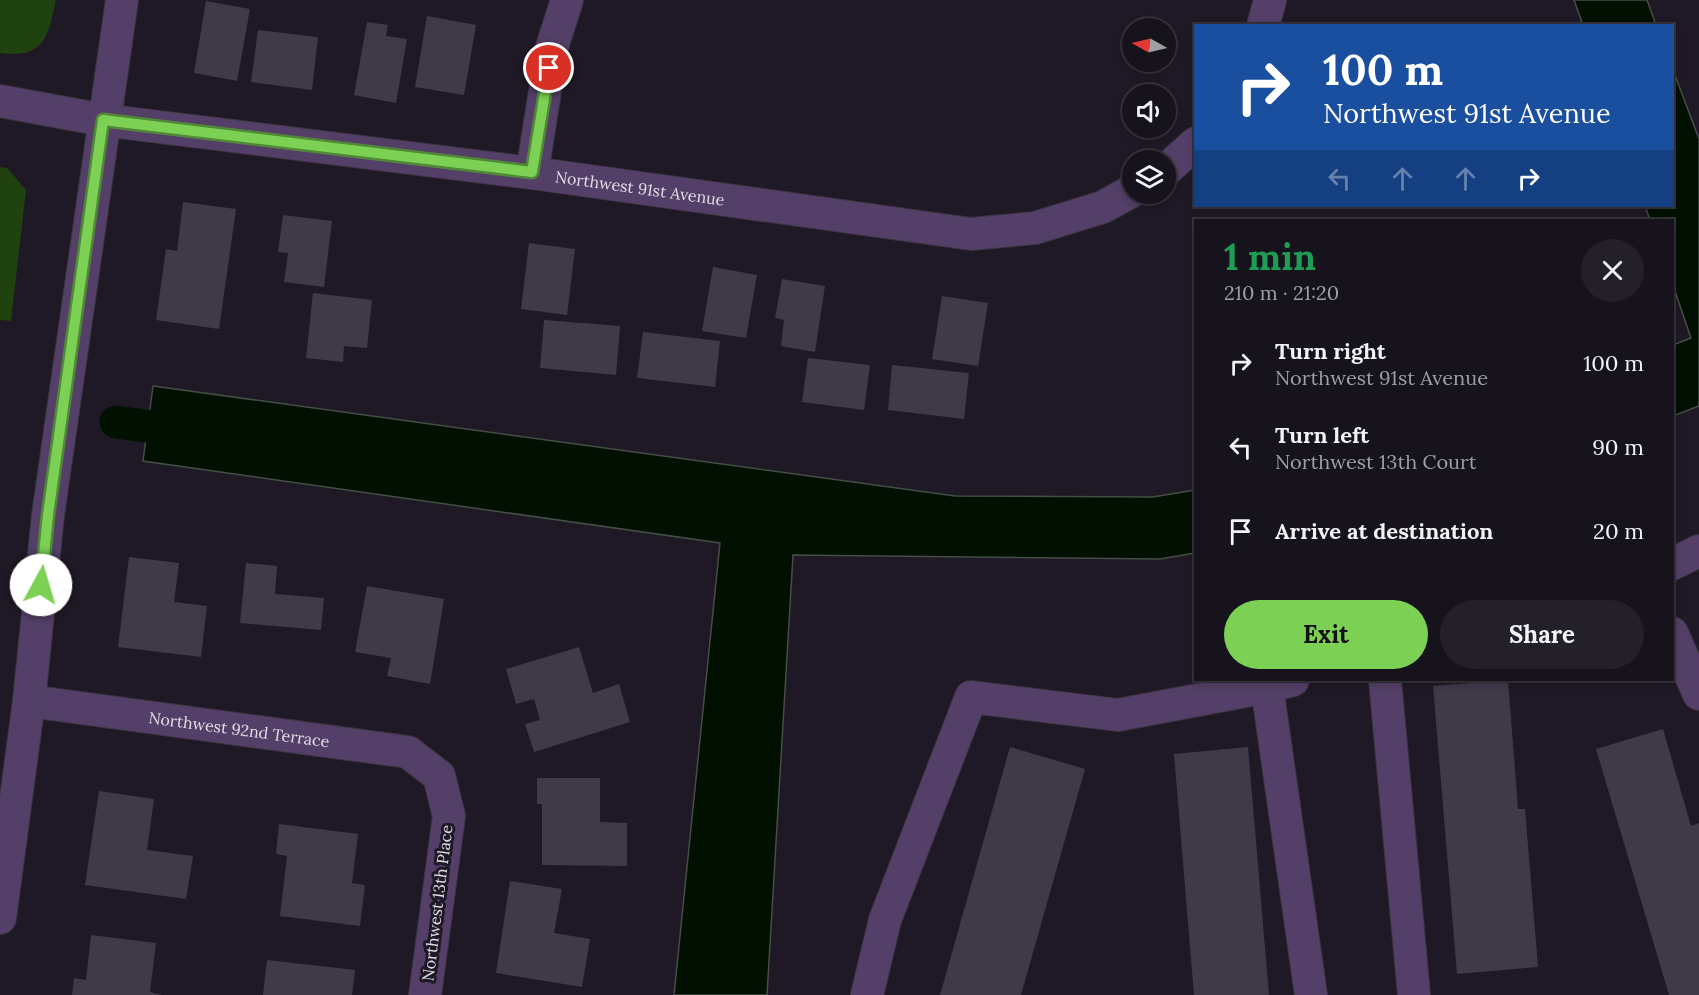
<!DOCTYPE html>
<html lang="en">
<head>
<meta charset="utf-8">
<style>
	body { margin:0; font-family:Lora,serif; background:#242029; color:#f1f3f6; height:100vh; display:flex; flex-direction:column; font-size:22px; white-space:nowrap }
	* { box-sizing:border-box; margin:0 }
	p { font-size:20px; color:#9e9ea3 }
	.icon { flex:none; width:33px; height:33px; fill:none; stroke:currentColor; stroke-width:2; stroke-linecap:round; stroke-linejoin:round }
	.map { position:relative; flex:1; overflow:hidden }
	.side { position:absolute; left:1194px; top:219px; width:480px; height:462px; display:flex; flex-direction:column; background:#17131c; border-radius:0px; box-shadow:0 3px 9px #0003,0 0 0 2px #36323b }
	.side>* { flex:none }
	.hud { position:absolute; left:1194px; top:24px; width:480px; height:183px; border-radius:0px; box-shadow:0 3px 9px #0003,0 0 0 2px #36323b; background:#1a4fa0; color:#fff; overflow:hidden }
	.needle { width:39px; rotate:278deg }
	.buttons { position:absolute; left:1122px; top:18px; display:grid; gap:12px }
	.buttons a { display:grid; place-items:center; width:54px; height:54px; border-radius:50%; background:#17131c; box-shadow:0 3px 9px #0003,0 0 0 2px #36323b; font-size:30px }
	.pin { position:absolute; display:grid; place-items:center; width:51px; height:51px; color:#fff; margin:-26px; border:3px solid #fff; border-radius:50%; box-shadow:0 2px 6px #0007 }
	.me { position:absolute; width:66px; margin:-33px; rotate:6deg; stroke-linejoin:round; filter:drop-shadow(0 0 4px #0008) }
	.turn { display:flex; align-items:center; gap:21px; height:126px; padding:0 30px; font-size:27px }
	.turn .icon { width:78px; height:78px; stroke-width:2.5 }
	.turn b { display:block; font-size:42px; line-height:51px }
	.lanes { display:flex; align-items:center; height:57px; padding:0 30px; background:#0003; justify-content:center; gap:30px; direction:ltr }
	.lanes .off { opacity:.35 }
	.round { display:grid; place-items:center; flex:none; width:63px; height:63px; border-radius:32px; background:#242029 }
	.headline { display:flex; align-items:center; justify-content:space-between; height:102px; padding:0 30px }
	h1 { font-size:36px; font-weight:700; line-height:45px; color:#1e9e55 }
	.button { display:flex; gap:12px; margin-top:auto; padding:12px 30px }
	.button a { flex:1; height:69px; border-radius:36px; background:#7cd155; color:#111; font-size:24px; font-weight:700; line-height:69px; text-align:center }
	.button a+a { background:#242029; color:#f1f3f6 }
	ul { padding:0; list-style:none }
	li { display:flex; align-items:center; gap:18px; height:84px; padding:0 30px }
	li div { flex:1 }
	li b { display:block; font-size:22px }
	li em { font-style:normal }
	.map>svg:first-child { display:block }
	.green { fill:#20420e }
	.water { fill:#011000; stroke:#444e45; stroke-width:1.5 }
	.lines { fill:none; stroke-linecap:round; stroke-linejoin:round }
	.canal { stroke:#011000; stroke-width:33 }
	.building { fill:#403948 }
	.minor-casing { stroke:#3a3441; stroke-width:34 }
	.minor { stroke:#533f67; stroke-width:32 }
	.route-casing { stroke:#518837; stroke-width:15 }
	.route { stroke:#7cd155; stroke-width:10 }
	.labels { text-anchor:middle; stroke-width:6; stroke-linejoin:round; paint-order:stroke }
	.street-label { font-size:16px; fill:#e1dde7; stroke:#1f1926 }
</style>
</head>
<body>
<div class="map">
<svg width="1699" height="995" viewBox="0 0 1699 995">
	<rect width="100%" height="100%" fill="#1f1926"/>
	<g class="green">
		<path d="M 0,0 L 56,0 C 48,36 45,59 0,53 Z"/>
		<polygon points="0,167 7,168 26,190 11,321 0,320"/>
	</g>
	<g class="water">
		<polygon points="1574,0 1647,0 1656,25 1583,25"/>
		<polygon points="1673,70 1699,139 1699,406 1673,416 1673,345 1691,338 1673,285 1672,220 1650,220 1645,206 1672,206"/>
		<polygon points="153,386 955,496 1153,497 1195,490 1195,553 1160,559 793,555 767,995 674,995 720,543 143,461"/>
	</g>
	<g class="lines">
		<polyline class="canal" points="116,422 191,432"/>
	</g>
	<g class="building">
		<polygon points="206,1 250,9 237,81 194,73"/>
		<polygon points="427,16 476,25 464,95 415,87"/>
		<polygon points="367,22 388,25 386,36 407,39 396,103 354,95"/>
		<polygon points="258,30 318,37 312,90 251,82"/>
		<polygon points="183,202 236,209 219,329 156,320 166,249 177,251"/>
		<polygon points="283,215 332,221 324,287 284,282 288,253 278,252"/>
		<polygon points="529,243 575,249 567,315 521,309"/>
		<polygon points="713,267 757,275 746,338 702,331"/>
		<polygon points="782,279 825,286 815,352 781,346 784,320 775,318"/>
		<polygon points="313,293 372,300 367,348 344,346 343,362 306,358"/>
		<polygon points="942,296 988,303 978,366 932,359"/>
		<polygon points="544,320 620,326 616,375 540,368"/>
		<polygon points="643,332 720,341 715,387 637,378"/>
		<polygon points="808,358 870,365 864,410 802,402"/>
		<polygon points="892,365 969,373 964,419 888,410"/>
		<polygon points="129,557 179,563 174,602 207,606 201,657 118,647"/>
		<polygon points="246,563 277,566 275,594 324,598 321,630 240,623"/>
		<polygon points="367,586 444,599 430,684 387,676 391,658 355,652"/>
		<polygon points="579,647 593,693 619,684 630,722 534,752 525,724 540,720 534,699 516,704 506,669"/>
		<polygon points="1508,680 1518,809 1525,809 1538,967 1457,974 1433,686"/>
		<polygon points="1663,729 1691,826 1699,823 1699,995 1669,995 1596,749"/>
		<polygon points="1010,747 1085,769 1021,995 940,995"/>
		<polygon points="1248,747 1269,995 1194,995 1174,754"/>
		<polygon points="537,778 600,778 600,822 627,823 627,866 542,865 542,804 537,804"/>
		<polygon points="99,791 154,799 147,850 193,856 186,899 85,885"/>
		<polygon points="279,824 358,834 352,883 365,885 360,926 280,916 287,856 276,854"/>
		<polygon points="510,881 562,889 554,933 590,939 582,987 496,973"/>
		<polygon points="91,935 156,943 150,992 162,995 72,995 74,978 86,980"/>
		<polygon points="267,960 355,970 352,995 263,995"/>
	</g>
	<g class="lines">
		<g class="minor-casing">
			<g id="minor">
				<polyline points="1263,26 1270,0"/>
				<path id="s1" d="M 0,101 L 103,120 L 532,173 L 971,234 L 1035,228 L 1103,207 L 1132,191"/>
				<polyline points="1166,170 1196,143"/>
				<polyline points="532,173 552,47 567,0"/>
				<polyline points="1672,564 1699,551"/>
				<polyline points="1672,633 1699,694"/>
				<polyline points="1385,680 1414,995"/>
				<polyline points="1267,687 1311,995"/>
				<path id="s2" d="M 29,701 L 408,752 L 439,776 L 449,816 L 425,995"/>
				<polyline points="0,918 29,701 48,515 122,0"/>
				<polyline points="867,995 885,920 971,697 1118,715 1267,687 1293,680"/>
			</g>
		</g>
		<use href="#minor" class="minor"/>
	</g>
	<g class="lines">
		<g class="route-casing">
			<polyline id="route" points="41,585 48,515 103,120 532,172 549,68"/>
		</g>
		<use href="#route" class="route"/>
	</g>
	<g class="labels">
		<g class="street-label">
			<text dy="6" stroke="none"><textPath href="#s1" startOffset="646">Northwest 91st Avenue</textPath></text>
			<text dy="6" stroke="none"><textPath href="#s2" startOffset="212">Northwest 92nd Terrace</textPath></text>
			<text transform="translate(437 903) rotate(-83)" y="6">Northwest 13th Place</text>
		</g>
	</g>
</svg>
<div class="buttons">
<a><svg class="needle" viewBox="-14 -14 28 28"><path d="M0-13l5 13h-10z" fill="#e53935"/><path d="M0 13l5-13h-10z" fill="#9e9ea3"/></svg></a>
<a><svg class="icon" aria-label="sound" viewBox="0 0 24 24"><path d="M4 9h4l5-4v14l-5-4H4zM17 9q2 3 0 6"/></svg></a>
<a><svg class="icon" aria-label="layers" viewBox="0 0 24 24"><path d="M12 4l9 5-9 5-9-5zM3 14l9 5 9-5"/></svg></a>
</div>
<div class="pin" style="left:549px;top:68px;background:#d93025"><svg class="icon" aria-label="arrive" viewBox="0 0 24 24"><path d="M6 21V4h12l-3 4 3 4H6"/></svg></div>
<svg class="me" style="left:41px;top:585px" viewBox="-20 -20 40 40"><circle r="19" fill="#fff"/><path d="M0-13L10 11 0 6-10 11z" fill="#7cd155"/></svg>
<div class="hud">
<div class="turn"><svg class="icon" aria-label="right" viewBox="0 0 24 24"><path d="M7 20v-9h11M14 6l5 5-5 5"/></svg><div><b>100 m</b>Northwest 91st Avenue</div></div>
<div class="lanes"><svg class="icon off" aria-label="left" viewBox="0 0 24 24"><path d="M17 20v-9H6M10 6l-5 5 5 5"/></svg><svg class="icon off" aria-label="ahead" viewBox="0 0 24 24"><path d="M12 20V5M6 11l6-6 6 6"/></svg><svg class="icon off" aria-label="ahead" viewBox="0 0 24 24"><path d="M12 20V5M6 11l6-6 6 6"/></svg><svg class="icon" aria-label="right" viewBox="0 0 24 24"><path d="M7 20v-9h11M14 6l5 5-5 5"/></svg></div>
</div>
<section class="side">
<div class="headline"><div><h1>1 min</h1><p>210 m · 21:20</p></div><a class="round"><svg class="icon" aria-label="close" viewBox="0 0 24 24"><path d="M6 6l12 12M18 6L6 18"/></svg></a></div>
<ul>
<li><svg class="icon" aria-label="right" viewBox="0 0 24 24"><path d="M7 20v-9h11M14 6l5 5-5 5"/></svg><div><b>Turn right</b><p>Northwest 91st Avenue</p></div><em>100 m</em></li>
<li><svg class="icon" aria-label="left" viewBox="0 0 24 24"><path d="M17 20v-9H6M10 6l-5 5 5 5"/></svg><div><b>Turn left</b><p>Northwest 13th Court</p></div><em>90 m</em></li>
<li><svg class="icon" aria-label="arrive" viewBox="0 0 24 24"><path d="M6 21V4h12l-3 4 3 4H6"/></svg><div><b>Arrive at destination</b></div><em>20 m</em></li>
</ul>
<div class="button"><a>Exit</a><a>Share</a></div>
</section>
</div>
</body>
</html>
